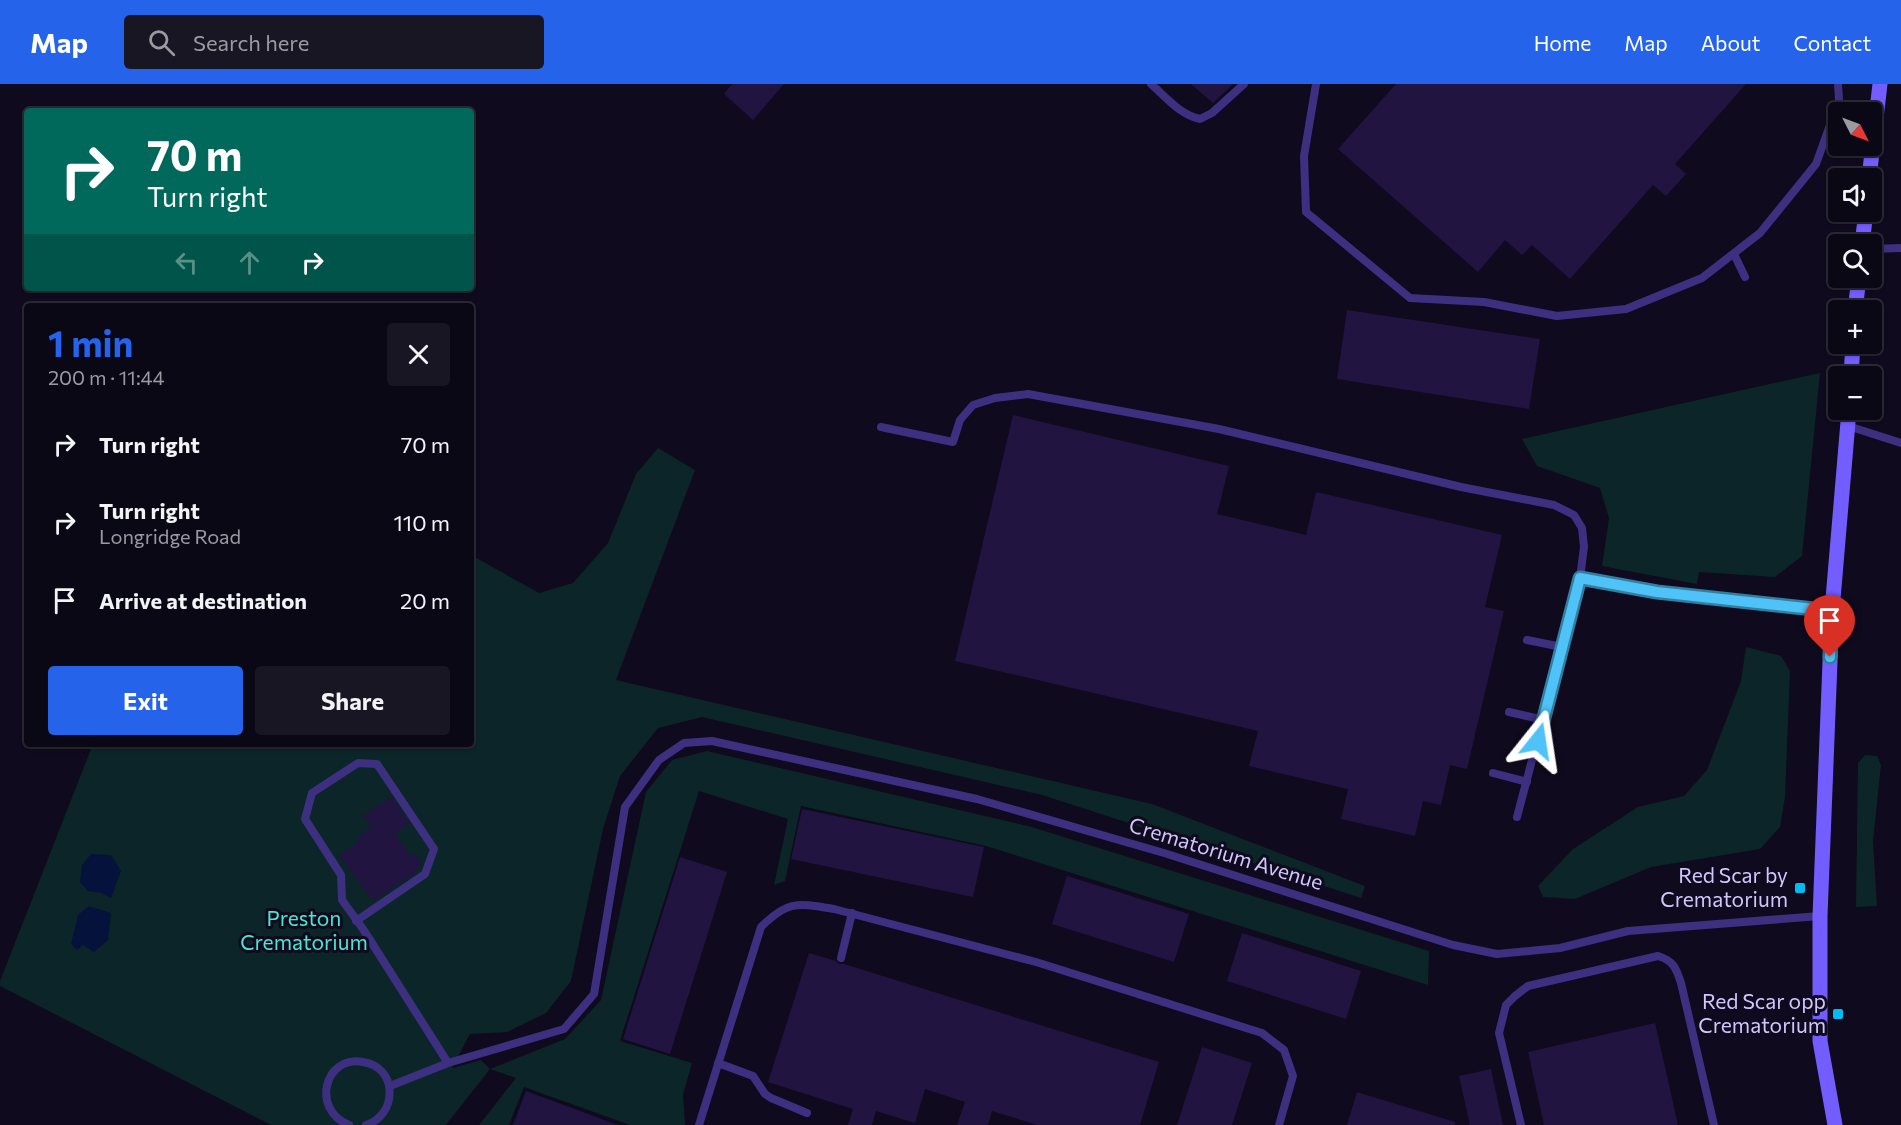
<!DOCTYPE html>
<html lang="en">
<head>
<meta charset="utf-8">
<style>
	body { margin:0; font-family:Commissioner,sans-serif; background:#191623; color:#f1f3f6; height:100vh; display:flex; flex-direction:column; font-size:22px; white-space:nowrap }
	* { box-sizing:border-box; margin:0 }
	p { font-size:20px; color:#9a9aa1 }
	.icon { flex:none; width:33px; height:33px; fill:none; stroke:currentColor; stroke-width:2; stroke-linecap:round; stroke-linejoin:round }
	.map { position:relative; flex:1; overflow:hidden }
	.details { position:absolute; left:24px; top:219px; width:450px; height:444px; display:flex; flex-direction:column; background:#0b0816; border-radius:6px; box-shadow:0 2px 4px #0004,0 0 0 2px #2b2935 }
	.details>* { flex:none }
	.hud { position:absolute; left:24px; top:24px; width:450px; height:183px; border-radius:6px; box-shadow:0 2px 4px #0004,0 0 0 2px #2b2935; background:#00695c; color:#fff; overflow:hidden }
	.needle { width:39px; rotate:132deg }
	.buttons { position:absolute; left:1828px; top:18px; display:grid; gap:12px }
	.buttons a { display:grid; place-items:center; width:54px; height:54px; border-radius:6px; background:#0b0816; box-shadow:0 2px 4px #0004,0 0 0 2px #2b2935; font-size:30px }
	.pin { position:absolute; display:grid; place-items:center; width:51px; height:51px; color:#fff; margin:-62px -26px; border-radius:50% 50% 50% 0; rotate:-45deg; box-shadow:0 0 6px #0007 }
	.pin .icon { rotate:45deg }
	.me { position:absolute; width:66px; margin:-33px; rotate:15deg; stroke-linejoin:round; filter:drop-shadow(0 0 4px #0008) }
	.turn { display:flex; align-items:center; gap:21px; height:126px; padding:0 24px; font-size:27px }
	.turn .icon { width:78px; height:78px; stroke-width:2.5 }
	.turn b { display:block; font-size:42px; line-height:51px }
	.lanes { display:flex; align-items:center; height:57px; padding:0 24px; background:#0003; justify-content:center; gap:30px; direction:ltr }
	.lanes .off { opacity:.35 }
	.round { display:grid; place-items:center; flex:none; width:63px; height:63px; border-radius:6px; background:#191623 }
	.headline { display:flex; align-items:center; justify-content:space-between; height:102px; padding:0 24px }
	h1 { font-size:36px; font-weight:700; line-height:45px; color:#2563eb }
	.primary-button { display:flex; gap:12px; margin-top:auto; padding:12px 24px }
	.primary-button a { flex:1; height:69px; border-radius:6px; background:#2563eb; color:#fff; font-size:24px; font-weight:700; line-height:69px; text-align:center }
	.primary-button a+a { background:#191623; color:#f1f3f6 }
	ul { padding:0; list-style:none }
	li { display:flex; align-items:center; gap:18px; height:78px; padding:0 24px }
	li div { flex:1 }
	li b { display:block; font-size:22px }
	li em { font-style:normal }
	header { display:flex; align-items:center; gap:36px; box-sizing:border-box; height:84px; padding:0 30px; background:#2563eb; color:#fff }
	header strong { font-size:28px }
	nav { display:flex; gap:33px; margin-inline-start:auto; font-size:21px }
	.search { width:420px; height:54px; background:#191623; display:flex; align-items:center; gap:15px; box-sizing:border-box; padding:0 21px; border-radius:6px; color:#9a9aa1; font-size:22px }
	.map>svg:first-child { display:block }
	.green { fill:#0c2528 }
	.water { fill:#05123b }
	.building { fill:#221440 }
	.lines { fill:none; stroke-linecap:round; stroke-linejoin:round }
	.service { stroke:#3d3081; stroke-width:8 }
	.secondary { stroke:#745dff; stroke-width:15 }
	.route-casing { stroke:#337fa1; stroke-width:15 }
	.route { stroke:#4fc3f7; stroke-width:10 }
	.poi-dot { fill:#00bcf1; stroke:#0f0a1d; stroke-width:2 }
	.labels { text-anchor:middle; stroke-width:6; stroke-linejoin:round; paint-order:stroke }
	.street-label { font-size:21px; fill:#d3c6ff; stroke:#0f0a1d }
	.poi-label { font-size:21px; fill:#d3c6ff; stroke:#0f0a1d; text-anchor:end }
	.park-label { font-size:21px; fill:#48e8d3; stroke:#0f0a1d }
</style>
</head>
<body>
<header>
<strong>Map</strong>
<div class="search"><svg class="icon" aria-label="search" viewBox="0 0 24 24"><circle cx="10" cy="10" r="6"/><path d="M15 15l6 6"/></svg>Search here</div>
<nav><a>Home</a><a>Map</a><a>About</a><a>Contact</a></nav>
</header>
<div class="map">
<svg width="1901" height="1041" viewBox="0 0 1901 1041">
	<rect width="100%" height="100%" fill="#0f0a1d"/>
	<g class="green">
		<polygon points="1820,289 1802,472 1775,493 1699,488 1697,500 1602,482 1609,434 1600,404 1537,382 1522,355"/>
		<polygon points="658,364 695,386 616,596 1152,720 1365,802 1361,814 1042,711 702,633 658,644 620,692 603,745 571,897 546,929 507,948 470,950 452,984 481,976 490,985 565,955 601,916 646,708 672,676 707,667 1032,743 1429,867 1428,901 986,762 801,722 785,797 774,801 788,735 699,707 620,957 692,979 683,1011 685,1041 630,1041 524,1003 509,1041 479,1041 516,994 490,985 446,1041 271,1041 0,902 0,897 93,660 471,660 471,471 539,509 573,499 608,459 636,390"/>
		<polygon points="1746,563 1781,572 1790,587 1785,713 1780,743 1760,765 1651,783 1575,815 1543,813 1538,802 1573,765 1638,723 1684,712 1707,686 1741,597"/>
		<polygon points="1865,671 1877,672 1881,681 1873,757 1877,822 1856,823 1858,679"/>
	</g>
	<g class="water">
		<polygon points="91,770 111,771 121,787 111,814 101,809 88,807 80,798 82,781"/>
		<polygon points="89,822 111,829 108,856 94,868 83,861 77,866 71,860 78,831"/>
	</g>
	<g class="building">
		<polygon points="732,0 784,0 753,36 724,10"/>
		<polygon points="1191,0 1233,0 1213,19"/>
		<polygon points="1396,0 1746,0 1675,80 1686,90 1666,112 1653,101 1570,195 1532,161 1522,171 1505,156 1478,188 1338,65"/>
		<polygon points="1347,226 1540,255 1529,325 1337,295"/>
		<polygon points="1013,331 1229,382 1217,430 1306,451 1316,408 1502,451 1485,523 1504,527 1467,685 1450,681 1441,721 1423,717 1415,752 1341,735 1348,705 1249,682 1258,647 955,577"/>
		<polygon points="391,712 409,739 395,750 410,772 414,769 422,780 415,787 416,788 373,817 339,772 358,758 356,755 372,743 363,732"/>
		<polygon points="802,725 984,763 973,813 791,775"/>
		<polygon points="680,773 727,788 670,970 623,955"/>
		<polygon points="1067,792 1189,830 1174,878 1052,840"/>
		<polygon points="1242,849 1361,887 1346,935 1227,897"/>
		<polygon points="809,869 836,877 839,880 844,880 1159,978 1140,1041 1037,1041 992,1027 988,1041 957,1041 965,1018 925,1005 915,1039 876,1027 872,1041 848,1041 853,1025 768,998"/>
		<polygon points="1655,939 1678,1041 1544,1041 1528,968"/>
		<polygon points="1202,963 1252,979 1232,1041 1177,1041"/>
		<polygon points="1491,985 1503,1041 1470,1041 1459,992"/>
		<polygon points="526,1007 615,1040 615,1041 513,1041"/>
		<polygon points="1357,1008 1455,1038 1455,1041 1347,1041"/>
	</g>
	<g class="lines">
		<g class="service">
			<path d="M 1151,0 C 1166,13 1180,31 1200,35 L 1212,29 L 1244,0"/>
			<polyline points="1316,0 1304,72 1306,128 1410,214 1484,218 1557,232 1626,225 1702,194 1760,149 1816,80 1839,16 1838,0"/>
			<polyline points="1872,165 1901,164"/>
			<polyline points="1734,170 1745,193"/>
			<polyline points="1848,342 1901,359"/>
			<polyline points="881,343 953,358 960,336 973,321 995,314 1028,310 1219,345 1461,403 1554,421 1574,431 1582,444 1584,463 1580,494"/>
			<polyline points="1527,556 1562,563"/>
			<polyline points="1509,628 1544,636"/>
			<polyline points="1493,689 1527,698"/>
			<polyline points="1517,733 1580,494 1657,508 1832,527"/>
			<polyline points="356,837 425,790 434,765 377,680 358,679 312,709 305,735 341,791 342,816 363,845 448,979"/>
			<polyline points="841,874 852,829"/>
			<polyline points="718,979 753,992 765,1010 771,1014 807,1029"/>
			<polyline points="390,1002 448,979 564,945 594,910 625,723 659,676 684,659 712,657 977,715 1164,769 1453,861 1497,870 1560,864 1628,847 1820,832"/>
			<path d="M 349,1041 C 311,1026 324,971 363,978 C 398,983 398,1031 366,1041"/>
			<path d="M 699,1041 L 761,843 C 788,816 798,819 834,825 L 1036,878 L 1262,949 L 1284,966 L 1293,992 L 1279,1041"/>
			<path d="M 1521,1041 L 1499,949 L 1506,921 L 1515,912 L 1528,902 L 1658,872 C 1674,877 1676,884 1681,899 L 1714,1041"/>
		</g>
		<g class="secondary">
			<polyline points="1869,94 1880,0"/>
			<polyline points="1862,160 1866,128"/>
			<polyline points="1855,226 1859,194"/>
			<polyline points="1851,292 1853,260"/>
			<polyline points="1835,1041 1820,957 1820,832 1832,527 1849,326"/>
		</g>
	</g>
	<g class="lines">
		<g class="route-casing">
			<polyline id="route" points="1538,657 1580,494 1657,508 1832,527 1830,573"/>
		</g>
		<use href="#route" class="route"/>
	</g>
	<g class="poi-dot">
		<rect x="1794" y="798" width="12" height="12" rx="3"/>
		<rect x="1832" y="924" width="12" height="12" rx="3"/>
	</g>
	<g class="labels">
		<g class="street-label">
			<text transform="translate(1226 770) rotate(17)" y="7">Crematorium Avenue</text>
		</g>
		<g class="poi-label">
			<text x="1788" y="799">Red Scar by<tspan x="1788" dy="24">Crematorium</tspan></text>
			<text x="1826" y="925">Red Scar opp<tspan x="1826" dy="24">Crematorium</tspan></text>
		</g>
		<g class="park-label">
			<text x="304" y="842">Preston<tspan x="304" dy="24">Crematorium</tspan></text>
		</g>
	</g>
</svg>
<div class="buttons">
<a><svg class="needle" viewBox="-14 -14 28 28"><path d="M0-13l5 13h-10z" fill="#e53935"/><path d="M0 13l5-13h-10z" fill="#9a9aa1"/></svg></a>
<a><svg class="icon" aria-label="sound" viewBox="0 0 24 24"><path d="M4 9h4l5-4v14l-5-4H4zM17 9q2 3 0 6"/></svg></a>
<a><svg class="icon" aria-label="search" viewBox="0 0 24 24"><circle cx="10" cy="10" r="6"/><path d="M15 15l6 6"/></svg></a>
<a>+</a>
<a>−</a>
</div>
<div class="pin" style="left:1830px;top:573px;background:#d93025"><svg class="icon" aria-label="arrive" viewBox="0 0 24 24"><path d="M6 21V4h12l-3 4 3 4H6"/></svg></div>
<svg class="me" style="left:1538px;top:657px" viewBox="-20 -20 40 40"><path d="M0-17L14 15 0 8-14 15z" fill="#4fc3f7" stroke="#fff" stroke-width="4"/></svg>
<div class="hud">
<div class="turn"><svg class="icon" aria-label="right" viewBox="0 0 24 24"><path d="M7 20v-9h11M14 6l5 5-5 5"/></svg><div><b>70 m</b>Turn right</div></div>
<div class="lanes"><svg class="icon off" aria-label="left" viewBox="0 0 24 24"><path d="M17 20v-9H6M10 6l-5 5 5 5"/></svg><svg class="icon off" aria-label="ahead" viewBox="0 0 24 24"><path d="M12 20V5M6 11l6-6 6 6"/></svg><svg class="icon" aria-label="right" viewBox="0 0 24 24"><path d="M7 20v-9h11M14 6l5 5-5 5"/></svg></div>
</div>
<section class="details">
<div class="headline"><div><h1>1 min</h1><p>200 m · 11:44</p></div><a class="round"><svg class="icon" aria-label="close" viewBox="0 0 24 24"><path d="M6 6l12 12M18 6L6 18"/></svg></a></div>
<ul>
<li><svg class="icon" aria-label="right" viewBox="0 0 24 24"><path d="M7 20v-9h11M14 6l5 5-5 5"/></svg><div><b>Turn right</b></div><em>70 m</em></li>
<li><svg class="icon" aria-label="right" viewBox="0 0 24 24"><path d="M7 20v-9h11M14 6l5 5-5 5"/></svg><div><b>Turn right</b><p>Longridge Road</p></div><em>110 m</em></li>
<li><svg class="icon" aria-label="arrive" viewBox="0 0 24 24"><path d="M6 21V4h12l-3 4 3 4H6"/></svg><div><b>Arrive at destination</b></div><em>20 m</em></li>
</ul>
<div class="primary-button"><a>Exit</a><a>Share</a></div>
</section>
</div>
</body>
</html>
